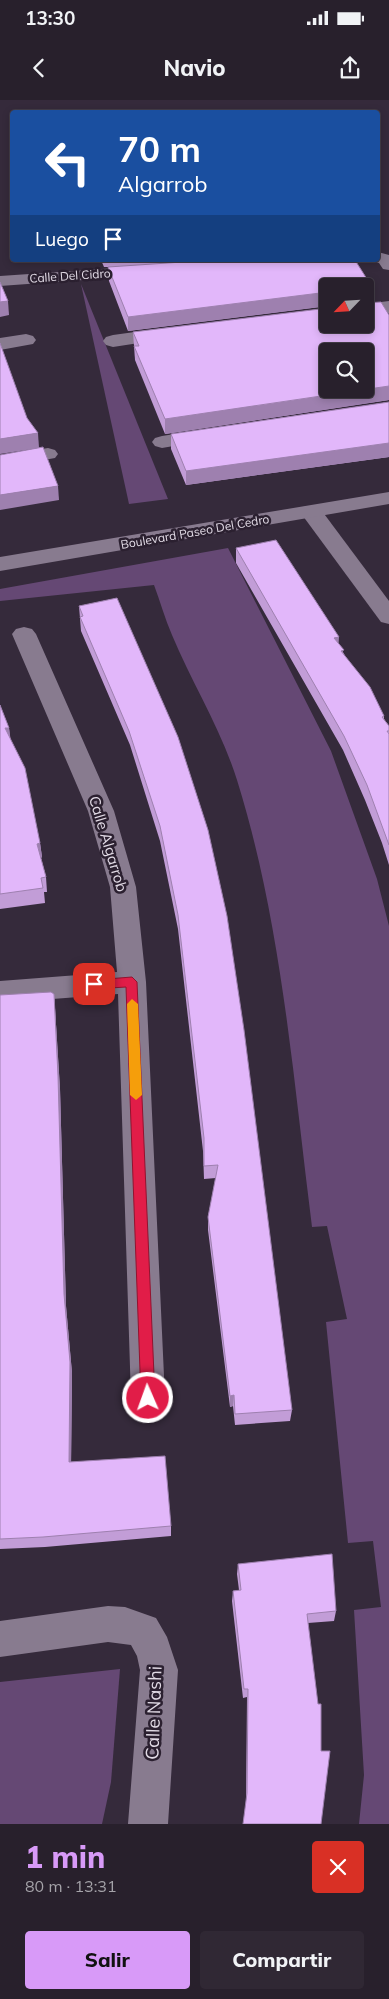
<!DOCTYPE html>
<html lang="es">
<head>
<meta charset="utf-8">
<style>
	body { margin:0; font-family:Mulish,sans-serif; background:#302834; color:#f1f3f6; height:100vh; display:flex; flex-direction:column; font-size:19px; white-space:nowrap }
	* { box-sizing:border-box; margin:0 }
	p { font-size:16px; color:#a5a3a9 }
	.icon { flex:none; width:28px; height:28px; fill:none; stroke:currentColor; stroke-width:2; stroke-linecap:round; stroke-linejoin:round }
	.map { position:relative; height:1724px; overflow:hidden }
	.panel { display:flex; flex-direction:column; background:#28202c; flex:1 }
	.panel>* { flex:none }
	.guide { position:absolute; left:10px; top:10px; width:370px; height:152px; border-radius:5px; box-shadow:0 2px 8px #0003,0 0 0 1px #443e48; background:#1a4fa0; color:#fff; overflow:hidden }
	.needle { width:32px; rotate:245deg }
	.fabs { position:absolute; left:319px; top:178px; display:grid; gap:10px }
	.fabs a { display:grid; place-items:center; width:55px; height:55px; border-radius:5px; background:#28202c; box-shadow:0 2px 8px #0003,0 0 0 1px #443e48; font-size:25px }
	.pin { position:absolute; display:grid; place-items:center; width:42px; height:42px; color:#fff; margin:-21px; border-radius:10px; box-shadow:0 2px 8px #0006 }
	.me { position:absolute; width:55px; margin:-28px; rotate:358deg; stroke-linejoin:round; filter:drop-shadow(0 0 4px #0008) }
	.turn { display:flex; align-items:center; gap:18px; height:105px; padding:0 25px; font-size:22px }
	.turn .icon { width:65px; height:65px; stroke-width:2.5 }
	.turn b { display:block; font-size:35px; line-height:42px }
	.then { display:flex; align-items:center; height:48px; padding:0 25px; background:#0003; gap:10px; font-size:19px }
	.round { display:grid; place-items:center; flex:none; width:52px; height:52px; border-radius:5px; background:#302834 }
	.overview { display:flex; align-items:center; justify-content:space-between; height:85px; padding:0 25px }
	h1 { font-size:30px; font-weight:800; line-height:38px; color:#d89af8 }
	.action { display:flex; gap:10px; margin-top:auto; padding:10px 25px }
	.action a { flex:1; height:58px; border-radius:5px; background:#d89af8; color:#111; font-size:20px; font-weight:800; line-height:58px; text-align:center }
	.action a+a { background:#302834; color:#f1f3f6 }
	.status { display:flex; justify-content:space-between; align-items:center; height:35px; padding:0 25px; background:#28202c; direction:ltr }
	.status svg { height:14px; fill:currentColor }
	header { display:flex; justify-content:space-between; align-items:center; height:65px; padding:0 25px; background:#28202c; font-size:22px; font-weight:800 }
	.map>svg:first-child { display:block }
	.green { fill:#654874 }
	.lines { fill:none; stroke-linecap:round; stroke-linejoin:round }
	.minor { fill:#887b8f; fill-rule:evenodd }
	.tertiary { fill:#887b8f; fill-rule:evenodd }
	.wall { fill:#c29dd7 }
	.shaded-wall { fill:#9e80af }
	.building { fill:#e2b7fa; stroke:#9e80af; fill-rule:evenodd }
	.route { fill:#e11d48; stroke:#92132f }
	.slow { fill:#f59e0b }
	.labels { text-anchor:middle; stroke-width:5; stroke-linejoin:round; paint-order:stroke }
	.far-street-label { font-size:12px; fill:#e2dbe6; stroke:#2b2030 }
	.street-label { font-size:15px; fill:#e2dbe6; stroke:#2b2030 }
	.near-street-label { font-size:18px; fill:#e2dbe6; stroke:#2b2030 }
</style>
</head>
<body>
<div class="status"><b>13:30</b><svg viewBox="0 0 49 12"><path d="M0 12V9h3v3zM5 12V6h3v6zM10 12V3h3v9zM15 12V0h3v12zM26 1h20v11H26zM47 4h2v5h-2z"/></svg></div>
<header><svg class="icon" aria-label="back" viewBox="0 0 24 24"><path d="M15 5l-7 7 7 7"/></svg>Navio<svg class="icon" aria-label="share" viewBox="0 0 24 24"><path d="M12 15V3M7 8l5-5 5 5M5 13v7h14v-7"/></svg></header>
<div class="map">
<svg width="389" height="1724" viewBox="0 0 389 1724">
	<rect width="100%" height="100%" fill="#352a3b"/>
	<g class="green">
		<polygon points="81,184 168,399 129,404"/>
		<path d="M 228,448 L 331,651 L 377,779 L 389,826 L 389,1724 L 359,1724 L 364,1675 L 354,1510 L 381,1507 L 373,1441 L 348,1443 L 326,1222 L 347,1219 L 327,1126 L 312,1127 C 293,978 282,824 237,680 C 221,629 192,583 172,535 C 165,519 160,501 154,485 L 0,501 L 0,489 Z"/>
		<polygon points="120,1569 111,1682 102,1724 0,1724 0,1582"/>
	</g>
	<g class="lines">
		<g class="minor">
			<polygon points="378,152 389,155 389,170 383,169 379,163 371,160 378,160"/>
			<polygon points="146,166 152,167 155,171 152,175 0,186 0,176"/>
			<polygon points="389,201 389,213 365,216 365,204"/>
			<polygon points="171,227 178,229 180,233 178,237 113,247 106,245 103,241 106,237 113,235"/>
			<polygon points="26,234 33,236 36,240 33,244 0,250 0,238"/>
			<polygon points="207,329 214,331 217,335 214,339 162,348 155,346 152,342 155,338 162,336"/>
			<polygon points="48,348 55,350 58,354 55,358 0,368 0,356"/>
			<polygon points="311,406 319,407 389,501 389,524 381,522 300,412 303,407"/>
			<polygon points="24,527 32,529 36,534 114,711 136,787 146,882 165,1298 160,1309 148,1314 136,1309 131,1298 118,894 0,903 0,881 117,872 110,787 88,711 12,534 16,529"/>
			<polygon points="108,1506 125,1507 156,1518 167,1537 178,1570 168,1724 128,1724 140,1570 137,1556 131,1545 108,1542 0,1557 0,1521"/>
		</g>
		<polygon class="tertiary" points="389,392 389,404 0,471 0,457"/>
	</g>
	<g class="wall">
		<polygon points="101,160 210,160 372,187 371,201 365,202 328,186 328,206 128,231 109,181 108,167 104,167"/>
		<polygon points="389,215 389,300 165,334 135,260 133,232"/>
		<polygon points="389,302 389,357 186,385 171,349 171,334"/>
		<polygon points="236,448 339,544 344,554 384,616 384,619 389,626 389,765 382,743 365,700 343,650 236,463"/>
		<polygon points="117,498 292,1310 290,1321 235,1325 233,1306 230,1307 208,1130 208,1117 216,1078 204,1079 203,1051 178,829 160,741 130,645 81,531 79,506"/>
		<polygon points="0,605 9,628 10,639 40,743 42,757 41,758 46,777 47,792 44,792 45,803 0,809"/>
		<polygon points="54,894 55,908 60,989 66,1206 72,1273 71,1362 171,1426 171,1436 45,1447 0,1449 0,895"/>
		<polygon points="238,1464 336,1511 334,1521 308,1523 246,1699 247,1597 243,1598 232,1501 233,1491 239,1490 237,1474"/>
	</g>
	<g class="shaded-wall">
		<polygon points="372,187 371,201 365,202 365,189"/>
		<polygon points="328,192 328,206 128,231 128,217"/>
		<polygon points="8,201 9,215 0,217 0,202"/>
		<polygon points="389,286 389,300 165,334 165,319"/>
		<polygon points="38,333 39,348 0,354 0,339"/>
		<polygon points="389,343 389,357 186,385 186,371"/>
		<polygon points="58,386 59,400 0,410 0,395"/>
		<polygon points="339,537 338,552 334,538"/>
		<polygon points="5,628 9,628 11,642"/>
		<polygon points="40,743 42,757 39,758 37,744"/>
		<polygon points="54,894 55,908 60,989 66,1206 72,1273 71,1373 69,1362"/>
		<polygon points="234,1295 233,1306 230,1307 230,1296"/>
	</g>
	<g class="building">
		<polygon points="212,160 355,160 372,187 365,189 365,186 328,186 328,192 128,217 108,167"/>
		<polygon points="0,182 8,201 0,202"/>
		<path d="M 381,202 L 389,215 L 389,286 L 165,319 L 134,246 L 139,246 L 133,232 L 328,208 L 328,224 L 365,224 L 365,203 ZM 328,251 L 365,251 L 365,289 L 328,289 Z"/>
		<polygon points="0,243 27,318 38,333 0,339"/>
		<polygon points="389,302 389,343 186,371 171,334"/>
		<polygon points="43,347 58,386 0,395 0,355"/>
		<polygon points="276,440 339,537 334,538 344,550 341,551 370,587 384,616 382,617 389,626 389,631 387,631 389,634 389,745 367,685 344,636 236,448"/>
		<polygon points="117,498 178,637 208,730 227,816 244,930 292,1310 235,1314 234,1295 230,1296 208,1117 218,1065 204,1066 204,1038 178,815 160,726 129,631 80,517 83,516 79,506"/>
		<polygon points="0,605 9,628 5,628 25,668 40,743 37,744 46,777 41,778 43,788 0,794"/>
		<polygon points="51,892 54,894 58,976 64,1194 70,1262 69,1362 165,1356 171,1426 43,1437 0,1439 0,895"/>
		<polygon points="332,1454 336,1511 307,1514 318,1604 321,1604 321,1651 330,1651 321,1724 243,1724 247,1693 248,1589 244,1589 233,1491 241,1490 238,1464"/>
	</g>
	<polygon class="route" points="132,877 137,882 155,1298 153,1303 148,1305 143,1303 141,1298 126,887 94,889 88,884 94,880"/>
	<polygon class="slow" points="132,899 138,904 142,995 136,1000 130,995 127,904"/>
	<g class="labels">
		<g class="far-street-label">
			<text transform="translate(70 176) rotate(-4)" y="4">Calle Del Cidro</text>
			<text transform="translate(195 432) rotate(-10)" y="4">Boulevard Paseo Del Cedro</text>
		</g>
		<g class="street-label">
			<text transform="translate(108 744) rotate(73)" y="5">Calle Algarrob</text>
		</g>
		<g class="near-street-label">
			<text transform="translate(154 1613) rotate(-88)" y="6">Calle Nashi</text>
		</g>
	</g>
</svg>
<div class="fabs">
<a><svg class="needle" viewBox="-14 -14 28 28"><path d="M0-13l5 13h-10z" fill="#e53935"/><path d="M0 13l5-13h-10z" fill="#a5a3a9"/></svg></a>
<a><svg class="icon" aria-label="search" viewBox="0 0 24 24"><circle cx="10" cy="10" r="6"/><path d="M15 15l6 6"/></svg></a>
</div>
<div class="pin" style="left:94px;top:884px;background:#d93025"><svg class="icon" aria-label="arrive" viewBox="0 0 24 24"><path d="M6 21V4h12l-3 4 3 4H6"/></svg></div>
<svg class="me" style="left:148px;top:1298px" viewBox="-20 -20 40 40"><circle r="17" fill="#e11d48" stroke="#fff" stroke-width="3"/><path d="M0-11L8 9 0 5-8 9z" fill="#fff"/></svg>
<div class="guide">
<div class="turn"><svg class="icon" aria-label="left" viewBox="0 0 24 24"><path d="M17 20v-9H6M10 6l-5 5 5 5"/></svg><div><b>70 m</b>Algarrob</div></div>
<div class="then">Luego<svg class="icon" aria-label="arrive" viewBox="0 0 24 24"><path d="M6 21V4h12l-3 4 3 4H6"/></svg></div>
</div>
</div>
<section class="panel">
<div class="overview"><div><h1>1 min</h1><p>80 m · 13:31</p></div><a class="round" style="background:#d93025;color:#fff"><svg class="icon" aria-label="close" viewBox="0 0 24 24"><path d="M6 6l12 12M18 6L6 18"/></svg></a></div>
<div class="action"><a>Salir</a><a>Compartir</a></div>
</section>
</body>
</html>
